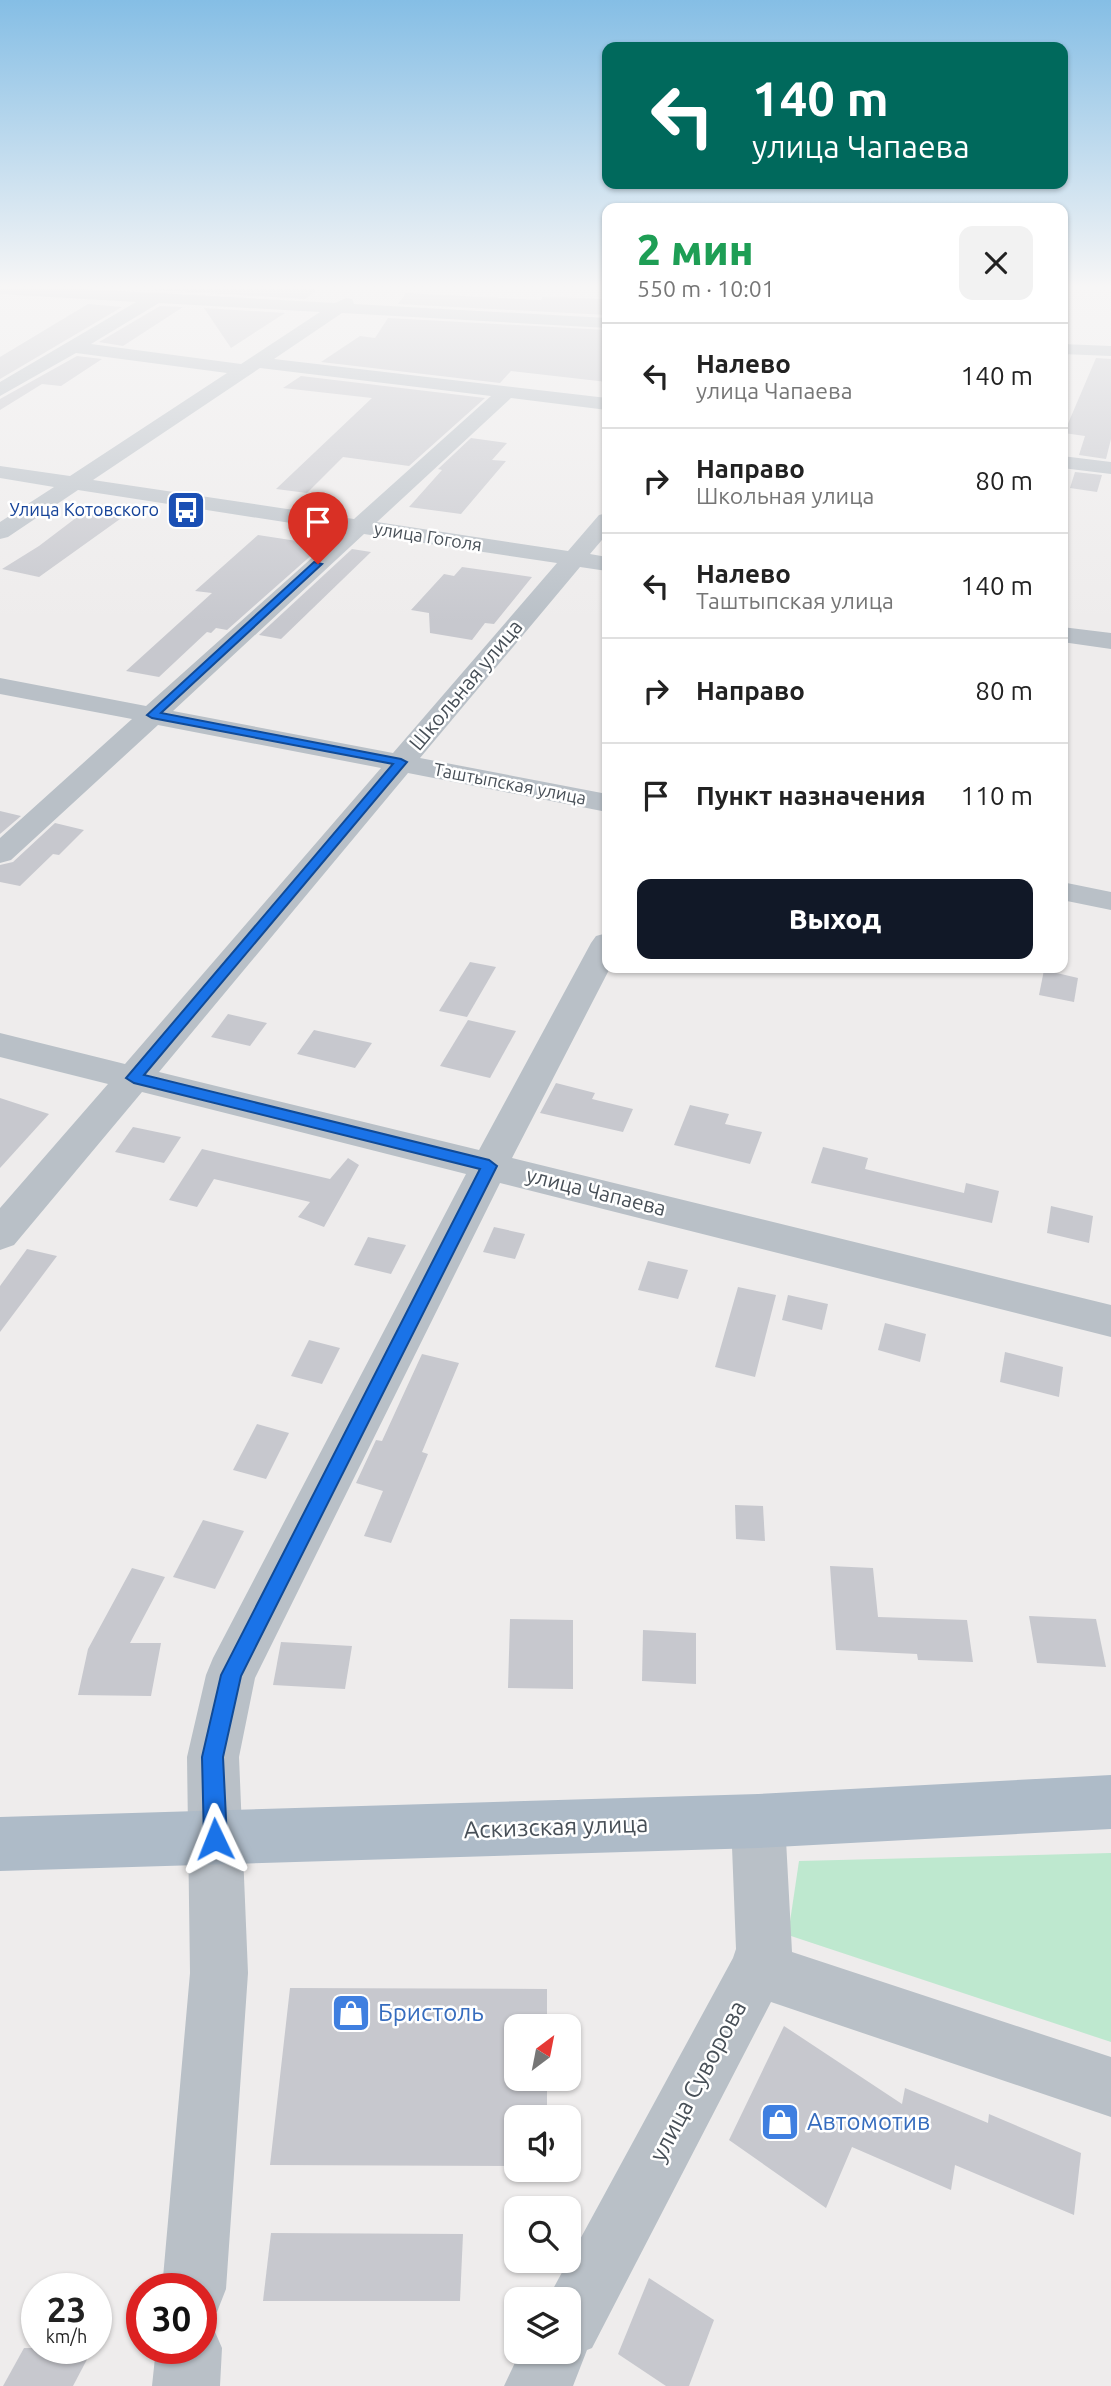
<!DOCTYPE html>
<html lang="ru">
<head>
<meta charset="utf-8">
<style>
	body { margin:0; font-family:Ubuntu,sans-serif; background:#f2f2f2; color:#222; height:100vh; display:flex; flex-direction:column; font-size:26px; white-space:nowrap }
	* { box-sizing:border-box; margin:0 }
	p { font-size:23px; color:#767676 }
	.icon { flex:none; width:38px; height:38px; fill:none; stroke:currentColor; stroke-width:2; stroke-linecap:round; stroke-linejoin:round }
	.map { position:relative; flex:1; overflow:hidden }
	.sheet { position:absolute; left:602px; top:203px; width:466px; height:770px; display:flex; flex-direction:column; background:#fff; border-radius:14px; box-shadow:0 2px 5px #0004 }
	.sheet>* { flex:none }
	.top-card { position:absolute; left:602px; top:42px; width:466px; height:147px; border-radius:14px; box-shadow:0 2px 5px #0004; background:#00695c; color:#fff; overflow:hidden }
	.needle { width:46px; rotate:32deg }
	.controls { position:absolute; left:504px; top:2014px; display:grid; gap:14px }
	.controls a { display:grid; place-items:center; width:77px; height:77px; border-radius:14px; background:#fff; box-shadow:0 2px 5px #0004; font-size:35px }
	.speed { position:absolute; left:21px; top:2273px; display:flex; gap:14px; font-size:35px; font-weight:700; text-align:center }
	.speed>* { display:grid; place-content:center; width:91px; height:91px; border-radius:50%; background:#fff; box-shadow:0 2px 5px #0004; line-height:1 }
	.speed small { font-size:18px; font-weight:400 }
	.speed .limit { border:10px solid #d22; background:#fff; color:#111 }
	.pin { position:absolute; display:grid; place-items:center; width:60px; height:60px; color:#fff; margin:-72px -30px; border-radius:50% 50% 50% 0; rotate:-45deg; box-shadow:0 0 7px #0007 }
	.pin .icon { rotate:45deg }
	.me { position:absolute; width:77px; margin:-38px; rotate:358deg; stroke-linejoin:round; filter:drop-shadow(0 0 5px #0008) }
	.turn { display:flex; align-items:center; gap:24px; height:147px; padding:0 35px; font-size:32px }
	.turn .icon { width:91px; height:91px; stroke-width:2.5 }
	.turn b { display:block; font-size:49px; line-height:60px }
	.round { display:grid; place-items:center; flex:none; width:74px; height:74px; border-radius:14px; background:#f2f2f2 }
	.summary { display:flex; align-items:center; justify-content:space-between; height:119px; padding:0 35px }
	h1 { font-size:42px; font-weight:800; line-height:52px; color:#1e9e55 }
	.cta { display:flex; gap:14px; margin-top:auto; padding:14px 35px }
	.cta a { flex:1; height:80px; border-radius:14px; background:#111827; color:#fff; font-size:28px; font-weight:800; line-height:80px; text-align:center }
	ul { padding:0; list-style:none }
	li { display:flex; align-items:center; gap:21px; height:105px; padding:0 35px; border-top:2px solid #e0e0e0 }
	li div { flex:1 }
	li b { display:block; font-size:26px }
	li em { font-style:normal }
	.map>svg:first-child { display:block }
	.green { fill:#bee8cf }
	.building { fill:#c7c8ce }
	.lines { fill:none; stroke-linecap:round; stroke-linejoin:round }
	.minor { fill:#b9c0c7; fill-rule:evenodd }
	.major { fill:#aebbc8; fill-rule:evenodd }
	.route { fill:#1a73e8; stroke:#114b97; stroke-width:2 }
	.labels { text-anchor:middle; stroke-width:5; stroke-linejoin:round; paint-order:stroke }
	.far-transit-label { font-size:18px; fill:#164399; stroke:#fff; text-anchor:end }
	.far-street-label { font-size:18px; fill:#474f57; stroke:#fff }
	.street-label { font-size:21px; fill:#474f57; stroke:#fff }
	.near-street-label { font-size:24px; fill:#474f57; stroke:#fff }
	.near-shop-label { font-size:24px; fill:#366cbe; stroke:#fff; text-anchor:start }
</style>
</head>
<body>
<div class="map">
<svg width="1111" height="2386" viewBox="0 0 1111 2386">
	<rect width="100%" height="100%" fill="#eeecec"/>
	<polygon class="green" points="1111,1853 1111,2042 788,1935 799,1861"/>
	<g class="building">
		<polygon points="142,289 318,289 305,299"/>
		<polygon points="406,293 541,300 543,297 607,299 607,315 398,304"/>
		<polygon points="88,304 122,307 0,379 0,357"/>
		<polygon points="160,306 183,307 123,346 99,342"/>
		<polygon points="204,308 285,313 231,348"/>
		<polygon points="388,318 607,330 607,382 511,371 500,383 321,362 360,336 375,338"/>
		<polygon points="77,356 102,359 61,386 42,384 0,410 0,399"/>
		<polygon points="1096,358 1111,359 1111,439 1106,459 1079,455 1085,436 1064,433"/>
		<polygon points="301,376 485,398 409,466 343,457 307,493 276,489 372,398 283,388"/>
		<polygon points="471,438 507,443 492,460 506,461 461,514 409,507 442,470 438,469"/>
		<polygon points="1075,472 1102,475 1097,492 1070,488"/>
		<polygon points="89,508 127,514 39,577 2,569 39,546"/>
		<polygon points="258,535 323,545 227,630 216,628 211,633 207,632 159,677 126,671 212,593 195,591"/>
		<polygon points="352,549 371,552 281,639 259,635"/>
		<polygon points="462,567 532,577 494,624 485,623 472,640 430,633 429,613 411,610 444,574 454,576"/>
		<polygon points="0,811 21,816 0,834"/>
		<polygon points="55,823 84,830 59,855 53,854 20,886 0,882 0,865 13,862"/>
		<polygon points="470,962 496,967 467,1017 439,1011"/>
		<polygon points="1044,970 1078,978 1074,1002 1039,995"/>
		<polygon points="228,1014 267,1023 250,1046 211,1037"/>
		<polygon points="468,1020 516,1031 490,1078 440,1066"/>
		<polygon points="314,1030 345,1037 372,1043 355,1068 297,1054"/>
		<polygon points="556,1083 595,1093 592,1099 633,1109 623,1132 540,1113"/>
		<polygon points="0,1098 49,1114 0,1168"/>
		<polygon points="690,1105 729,1114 725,1124 762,1132 750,1164 674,1145"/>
		<polygon points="133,1127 181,1137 164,1163 115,1152"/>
		<polygon points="823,1147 868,1158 865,1169 964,1193 966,1183 999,1191 992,1223 811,1183"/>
		<polygon points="202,1149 330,1179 348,1158 359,1165 324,1227 298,1217 310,1202 214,1179 197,1207 169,1200"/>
		<polygon points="1051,1206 1093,1216 1089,1243 1047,1233"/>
		<polygon points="494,1227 525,1234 515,1259 483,1252"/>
		<polygon points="368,1237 406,1245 391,1274 354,1265"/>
		<polygon points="27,1249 57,1256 0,1332 0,1286"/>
		<polygon points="648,1261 688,1270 678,1299 638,1290"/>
		<polygon points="738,1287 776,1295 755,1377 715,1367"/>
		<polygon points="788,1295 828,1304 822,1330 782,1320"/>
		<polygon points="885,1323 926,1334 920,1362 878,1350"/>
		<polygon points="309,1340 340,1348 322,1384 291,1376"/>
		<polygon points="1005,1352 1063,1367 1059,1397 1000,1382"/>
		<polygon points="422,1354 459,1363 422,1452 428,1454 391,1543 364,1536 383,1491 356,1483 376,1440 382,1441"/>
		<polygon points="257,1424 289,1433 266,1479 233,1470"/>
		<polygon points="735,1505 763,1506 765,1541 736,1539"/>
		<polygon points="203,1520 244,1531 215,1589 173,1577"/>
		<polygon points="830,1566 873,1568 878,1617 967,1620 973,1662 918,1660 917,1654 836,1650"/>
		<polygon points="132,1568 165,1577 130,1643 161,1643 151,1696 78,1695 88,1649"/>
		<polygon points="1029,1616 1096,1619 1106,1667 1037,1663"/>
		<polygon points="510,1619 573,1620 573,1689 508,1688"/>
		<polygon points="643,1630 696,1633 696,1684 642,1681"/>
		<polygon points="281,1642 352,1646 345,1689 273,1685"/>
		<polygon points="290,1988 547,1989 547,2026 516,2026 516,2079 547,2079 547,2118 516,2118 516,2166 270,2165"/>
		<polygon points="784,2026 902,2104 905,2088 988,2123 989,2114 1081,2153 1074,2215 955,2165 951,2190 852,2147 826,2208 729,2140"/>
		<polygon points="271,2233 463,2234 460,2301 263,2301"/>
		<polygon points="649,2278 714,2320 689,2386 666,2386 618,2354"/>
		<polygon points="24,2348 93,2348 73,2386 3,2386"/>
	</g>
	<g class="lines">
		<g class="minor">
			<path d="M 0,289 L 85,289 L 335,303 L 346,298 L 352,299 L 354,304 L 607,318 L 607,328 L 342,313 L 274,359 L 607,398 L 607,410 L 511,398 L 377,522 L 568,551 L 599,515 L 607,513 L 607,534 L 590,554 L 607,557 L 607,571 L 580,567 L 420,758 L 607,794 L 607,812 L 408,773 L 159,1072 L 479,1150 L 591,943 L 596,936 L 607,933 L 607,968 L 610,968 L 512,1158 L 1111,1305 L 1111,1337 L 500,1183 L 255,1678 L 239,1757 L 248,1973 L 226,2289 L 217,2312 L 201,2318 L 201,2289 L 162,2289 L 190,1973 L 187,1757 L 206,1675 L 213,1658 L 466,1174 L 142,1092 L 14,1245 L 0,1250 L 0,1208 L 108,1084 L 0,1057 L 0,1033 L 125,1064 L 381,768 L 158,725 L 11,860 L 0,863 L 0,838 L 132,719 L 0,694 L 0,678 L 146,706 L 342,531 L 78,490 L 8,537 L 0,539 L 0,522 L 54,487 L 0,478 L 0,466 L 70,476 L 227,373 L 76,353 L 0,396 L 0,382 L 136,302 L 0,294 ZM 159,303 L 320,312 L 241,364 L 91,344 ZM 260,368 L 491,396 L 354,519 L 93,480 ZM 364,534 L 557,563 L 393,753 L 173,711 Z"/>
			<polygon points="1062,344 1111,346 1111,356 1062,354"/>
			<polygon points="1062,456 1111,462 1111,474 1062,468"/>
			<polygon points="1062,627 1111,633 1111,649 1062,642"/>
			<polygon points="1062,882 1111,892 1111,910 1062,900"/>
			<polygon points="758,1794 777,1802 785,1821 792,1952 1111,2057 1111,2117 771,2002 592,2348 587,2350 573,2386 504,2386 520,2352 569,2352 569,2300 547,2300 733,1958 736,1949 731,1821 739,1802"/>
			<polygon points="201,2320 212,2325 222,2348 220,2386 152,2386 156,2348 201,2348"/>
		</g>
		<polygon class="major" points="1111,1775 1111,1829 758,1848 0,1871 0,1817 758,1794"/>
	</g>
	<linearGradient id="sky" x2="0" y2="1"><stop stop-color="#85bee5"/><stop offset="0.46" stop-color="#f7f6f6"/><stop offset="1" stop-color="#f7f6f6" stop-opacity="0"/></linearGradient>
	<rect width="1111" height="623" fill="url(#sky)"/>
	<polygon class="route" points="314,562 322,564 161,713 401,759 407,762 144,1075 489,1160 497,1166 241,1676 223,1757 227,1839 223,1847 215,1850 208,1847 204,1839 202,1757 221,1675 480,1169 134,1083 126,1078 393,764 152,718 147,715"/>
	<defs>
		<g id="bus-square" transform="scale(2.0125)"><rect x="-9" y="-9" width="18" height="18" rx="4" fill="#1a4fb4" stroke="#fff"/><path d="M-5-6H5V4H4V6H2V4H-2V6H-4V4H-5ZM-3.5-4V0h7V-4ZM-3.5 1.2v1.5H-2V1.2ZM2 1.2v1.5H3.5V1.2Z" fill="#fff"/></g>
		<g id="shop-square" transform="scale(2.0125)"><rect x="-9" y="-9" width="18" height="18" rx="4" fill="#3f7fe0" stroke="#fff"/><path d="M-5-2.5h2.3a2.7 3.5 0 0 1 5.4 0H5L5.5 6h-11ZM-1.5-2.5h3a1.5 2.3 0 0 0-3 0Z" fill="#fff"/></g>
	</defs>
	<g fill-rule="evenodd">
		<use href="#bus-square" x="186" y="510"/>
		<use href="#shop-square" x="351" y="2013"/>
		<use href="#shop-square" x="780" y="2122"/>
	</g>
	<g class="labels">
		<g class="far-transit-label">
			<text x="159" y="516">Улица Котовского</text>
		</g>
		<g class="far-street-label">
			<text transform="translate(428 537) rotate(9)" y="6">улица Гоголя</text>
			<text transform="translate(510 784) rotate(11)" y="6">Таштыпская улица</text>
		</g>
		<g class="street-label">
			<text transform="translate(466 685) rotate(-50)" y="7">Школьная улица</text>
			<text transform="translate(596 1192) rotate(14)" y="7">улица Чапаева</text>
		</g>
		<g class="near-street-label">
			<text transform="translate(556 1827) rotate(-2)" y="8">Аскизская улица</text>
			<text transform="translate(698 2081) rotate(-62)" y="8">улица Суворова</text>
		</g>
		<g class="near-shop-label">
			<text x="378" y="2021">Бристоль</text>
			<text x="807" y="2130">Автомотив</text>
		</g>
	</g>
</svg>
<div class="controls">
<a><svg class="needle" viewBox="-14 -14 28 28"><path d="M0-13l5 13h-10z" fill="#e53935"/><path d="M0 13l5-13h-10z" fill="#767676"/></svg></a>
<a><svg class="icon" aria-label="sound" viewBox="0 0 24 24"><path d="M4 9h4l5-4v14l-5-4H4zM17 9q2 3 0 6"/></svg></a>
<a><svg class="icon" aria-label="search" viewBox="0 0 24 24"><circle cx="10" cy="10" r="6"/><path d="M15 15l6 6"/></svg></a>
<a><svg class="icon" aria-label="layers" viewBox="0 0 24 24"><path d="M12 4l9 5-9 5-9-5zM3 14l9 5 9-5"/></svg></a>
</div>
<div class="speed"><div>23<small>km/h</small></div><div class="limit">30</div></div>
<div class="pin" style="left:318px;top:564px;background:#d93025"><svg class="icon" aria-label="arrive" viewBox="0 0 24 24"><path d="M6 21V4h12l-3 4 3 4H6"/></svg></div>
<svg class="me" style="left:215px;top:1839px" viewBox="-20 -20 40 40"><path d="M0-17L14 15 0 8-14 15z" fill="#1a73e8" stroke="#fff" stroke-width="4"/></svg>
<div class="top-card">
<div class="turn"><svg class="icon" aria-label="left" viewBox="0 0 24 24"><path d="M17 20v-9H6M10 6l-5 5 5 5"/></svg><div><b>140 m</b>улица Чапаева</div></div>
</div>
<section class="sheet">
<div class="summary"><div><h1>2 мин</h1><p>550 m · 10:01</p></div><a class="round"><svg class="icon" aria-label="close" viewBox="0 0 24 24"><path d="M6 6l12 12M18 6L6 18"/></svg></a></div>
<ul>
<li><svg class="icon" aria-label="left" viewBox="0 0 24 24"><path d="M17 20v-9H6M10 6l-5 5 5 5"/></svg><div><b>Налево</b><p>улица Чапаева</p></div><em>140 m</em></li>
<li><svg class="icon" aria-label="right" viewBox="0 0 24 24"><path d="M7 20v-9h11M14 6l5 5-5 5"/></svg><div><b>Направо</b><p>Школьная улица</p></div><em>80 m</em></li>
<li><svg class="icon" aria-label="left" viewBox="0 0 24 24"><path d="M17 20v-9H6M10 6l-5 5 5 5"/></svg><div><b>Налево</b><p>Таштыпская улица</p></div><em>140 m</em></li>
<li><svg class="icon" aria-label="right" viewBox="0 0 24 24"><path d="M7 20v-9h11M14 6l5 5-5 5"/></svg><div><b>Направо</b></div><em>80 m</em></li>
<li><svg class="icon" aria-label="arrive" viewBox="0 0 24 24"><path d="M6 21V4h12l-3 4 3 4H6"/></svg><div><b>Пункт назначения</b></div><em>110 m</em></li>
</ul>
<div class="cta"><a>Выход</a></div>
</section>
</div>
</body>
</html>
